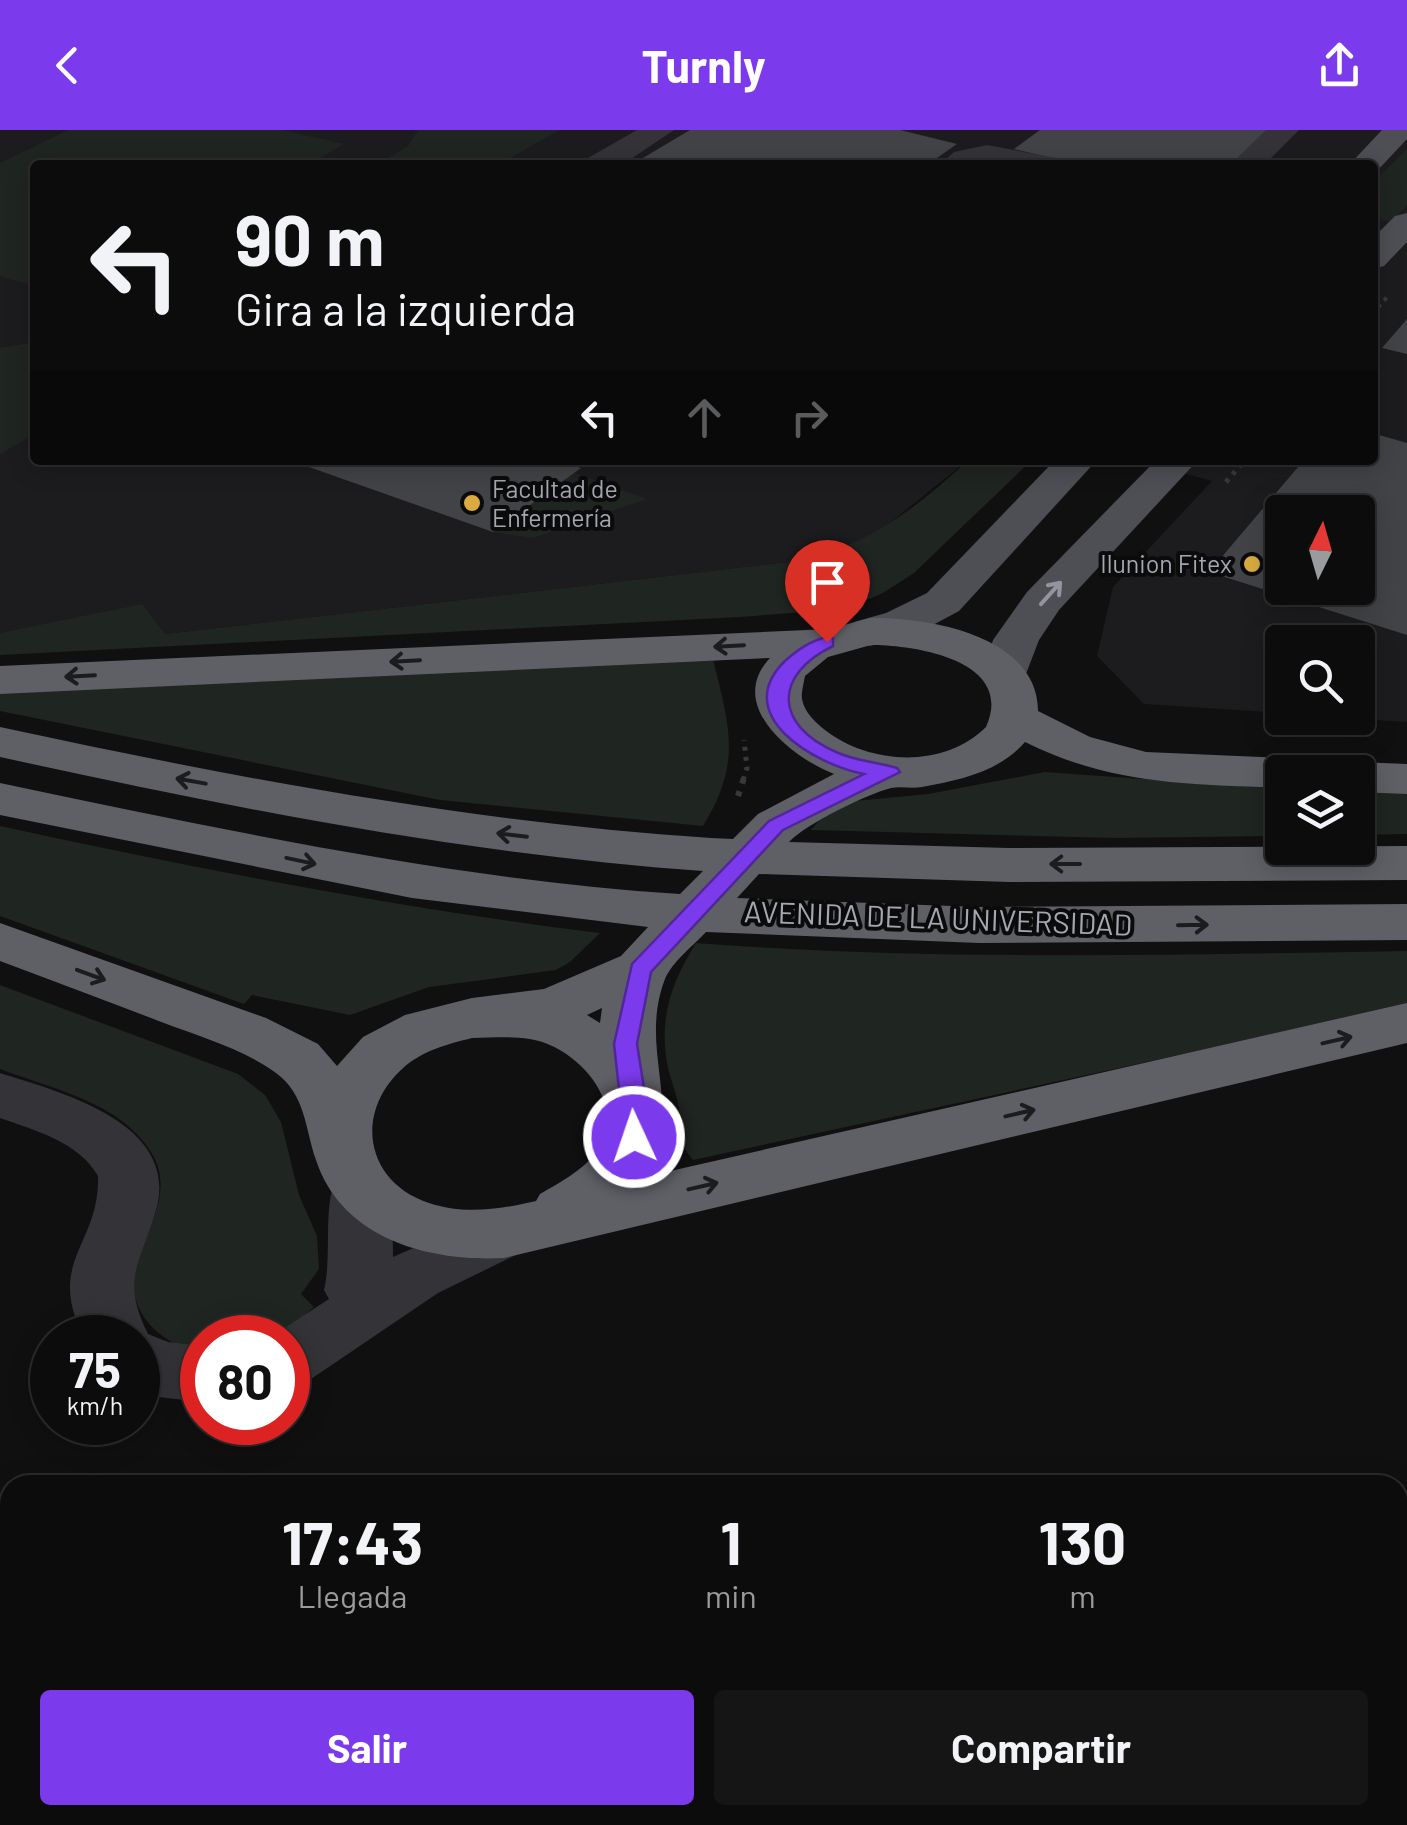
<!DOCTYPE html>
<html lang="es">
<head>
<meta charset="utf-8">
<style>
	body { margin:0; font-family:Barlow,sans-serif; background:#151516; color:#f1f3f6; height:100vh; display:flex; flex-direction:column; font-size:38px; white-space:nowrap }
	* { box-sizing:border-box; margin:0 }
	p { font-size:32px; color:#9a9b9d }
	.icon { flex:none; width:55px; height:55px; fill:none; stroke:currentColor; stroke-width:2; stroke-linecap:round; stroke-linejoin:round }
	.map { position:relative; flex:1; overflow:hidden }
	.side { position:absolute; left:0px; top:1345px; width:1408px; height:350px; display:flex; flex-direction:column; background:#0c0c0d; border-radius:30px 30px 0 0; box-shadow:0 5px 25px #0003,0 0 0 2px #2c2c2e }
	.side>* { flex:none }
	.top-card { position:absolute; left:30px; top:30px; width:1348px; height:305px; border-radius:10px; box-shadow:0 5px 25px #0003,0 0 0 2px #2c2c2e; background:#0c0c0d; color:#f1f3f6; overflow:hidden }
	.needle { width:65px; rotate:5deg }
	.tools { position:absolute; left:1265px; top:365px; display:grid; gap:20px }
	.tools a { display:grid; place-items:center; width:110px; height:110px; border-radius:10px; background:#0c0c0d; box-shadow:0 5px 25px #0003,0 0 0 2px #2c2c2e; font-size:50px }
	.speed { position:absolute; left:30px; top:1185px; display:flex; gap:20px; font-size:50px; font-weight:700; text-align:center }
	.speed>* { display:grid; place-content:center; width:130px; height:130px; border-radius:50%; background:#0c0c0d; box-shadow:0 5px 25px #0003,0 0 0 2px #2c2c2e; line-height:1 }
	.speed small { font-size:25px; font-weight:400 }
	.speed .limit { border:15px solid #d22; background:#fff; color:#111 }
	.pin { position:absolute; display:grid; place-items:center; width:85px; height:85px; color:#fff; margin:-102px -42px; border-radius:50% 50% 50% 0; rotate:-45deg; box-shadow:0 0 10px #0007 }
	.pin .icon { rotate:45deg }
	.me { position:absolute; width:110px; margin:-55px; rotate:357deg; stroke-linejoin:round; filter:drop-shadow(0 0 8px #0008) }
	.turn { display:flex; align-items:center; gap:35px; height:210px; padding:0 40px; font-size:45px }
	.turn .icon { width:130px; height:130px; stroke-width:2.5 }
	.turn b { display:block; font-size:70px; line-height:85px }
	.lanes { display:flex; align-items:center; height:95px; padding:0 40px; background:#0003; justify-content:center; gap:50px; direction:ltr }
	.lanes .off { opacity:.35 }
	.eta { display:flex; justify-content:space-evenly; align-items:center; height:170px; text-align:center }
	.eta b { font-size:60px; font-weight:700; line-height:70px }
	.action { display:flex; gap:20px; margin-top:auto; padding:20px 40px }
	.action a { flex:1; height:115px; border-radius:10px; background:#7c3aed; color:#fff; font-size:40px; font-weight:700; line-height:115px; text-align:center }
	.action a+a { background:#151516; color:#f1f3f6 }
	header { display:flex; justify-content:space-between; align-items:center; height:130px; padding:0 40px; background:#7c3aed; color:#fff; font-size:45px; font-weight:700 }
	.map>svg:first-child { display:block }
	.built { fill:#1c1c1e; fill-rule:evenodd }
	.green { fill:#1f2520 }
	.building { fill:#424346; fill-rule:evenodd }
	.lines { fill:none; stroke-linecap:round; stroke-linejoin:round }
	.path-far2 { stroke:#38393d; stroke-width:4; stroke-dasharray:4 5; stroke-linecap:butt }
	.path-far1 { stroke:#38393d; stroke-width:5; stroke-dasharray:4 6; stroke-linecap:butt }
	.path { stroke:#38393d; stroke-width:6; stroke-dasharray:5 8; stroke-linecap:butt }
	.minor { fill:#343438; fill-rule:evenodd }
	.major { fill:#4e4f54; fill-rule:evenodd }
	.highway { fill:#5e6066; fill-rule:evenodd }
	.oneway { stroke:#92959e }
	.oneway2 { stroke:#1c1c1e }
	.route { fill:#7c3aed; stroke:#51269a; stroke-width:2.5 }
	.poi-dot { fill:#d9ab40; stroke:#0b0b0c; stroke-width:4 }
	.labels { text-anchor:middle; stroke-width:8; stroke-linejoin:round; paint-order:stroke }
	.far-poi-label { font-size:25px; fill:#a3a7b0; stroke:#0b0b0c; text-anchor:start }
	.street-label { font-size:30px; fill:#a3a7b0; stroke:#0b0b0c }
</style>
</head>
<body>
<header><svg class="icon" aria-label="back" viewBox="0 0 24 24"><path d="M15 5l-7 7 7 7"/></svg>Turnly<svg class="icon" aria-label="share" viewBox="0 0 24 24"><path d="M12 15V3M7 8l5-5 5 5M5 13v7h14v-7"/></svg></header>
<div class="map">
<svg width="1407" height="1695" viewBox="0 0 1407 1695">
	<rect width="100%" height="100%" fill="#101011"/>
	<path class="built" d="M 0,0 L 1407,0 L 1407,592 L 1345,588 L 1358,588 L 1358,512 L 1282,512 L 1282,583 L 1144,574 L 1097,526 L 1113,457 L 1212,351 L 1136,330 L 1372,330 L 1372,35 L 35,35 L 35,330 L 968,330 L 885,397 L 835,423 L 797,431 L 165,504 L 0,503 ZM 1282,382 L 1358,382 L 1358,458 L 1282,458 Z"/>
	<g class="green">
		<polygon points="68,0 282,0 344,14 308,35 35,35 35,156 0,146 0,33"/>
		<polygon points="418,0 559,0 498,35 377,35 408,16"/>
		<polygon points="1407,19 1407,75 1391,92 1373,87 1373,53"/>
		<polygon points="35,212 35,304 0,324 0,218"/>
		<path d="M 968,330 L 1032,330 L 914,443 L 883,463 L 857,474 L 817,481 L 740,487 L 0,525 L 0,503 L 142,474 L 165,504 L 797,431 C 866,417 917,378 968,330 Z"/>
		<polygon points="574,343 647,369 533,408 493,402"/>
		<path d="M 712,525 C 729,596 743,631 703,696 L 440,670 L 0,581 L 0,562 Z"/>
		<polygon points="1045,642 1282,659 1282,706 1116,708 811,700 828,680 854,671 928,664"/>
		<polygon points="1358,661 1407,663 1407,704 1358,705"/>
		<path d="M 0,696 C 199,739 398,778 600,803 L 570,832 L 556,840 L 429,857 L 350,885 L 252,865 L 244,874 L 0,786 Z"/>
		<path d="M 696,813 C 933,831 1170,825 1407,821 L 1407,876 L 693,1030 C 675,1008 683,1005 679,979 C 677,964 670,949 667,933 C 659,887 672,851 696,813 Z"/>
		<path d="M 0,855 L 238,944 L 265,965 L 281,992 L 299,1065 L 317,1106 L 319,1139 L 301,1164 L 314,1177 C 273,1215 255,1207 202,1208 L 202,1220 C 185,1221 167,1211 155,1200 C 93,1140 190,1084 151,1022 C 120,972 52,959 0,939 Z"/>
	</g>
	<g class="building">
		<polygon points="690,0 900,0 957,14 927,35 631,35"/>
		<polygon points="1040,0 1272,0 1233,35 1081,35 1014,19"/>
		<polygon points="1407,189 1407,224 1382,218"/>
		<path d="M 1372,303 L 1407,313 L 1407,505 L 1209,442 L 1304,330 L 1372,330 ZM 1282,382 L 1358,382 L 1358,458 L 1282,458 Z"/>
		<polygon points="554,330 581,338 493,402 292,331"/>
	</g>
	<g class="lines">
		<polyline class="path-far2" points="1372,184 1390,164"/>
		<g class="path-far1">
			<polyline points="1226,352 1245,330"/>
			<polyline points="743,650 747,638 744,610"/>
		</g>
		<polyline class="path" points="738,666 744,648"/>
		<g class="minor">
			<polygon points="637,0 674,0 622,35 583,35 588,28"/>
			<polygon points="1266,0 1299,0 1264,35 1230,35"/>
			<polygon points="987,15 1057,28 1062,35 939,35 954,22"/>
			<path d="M 0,943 C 60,962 181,993 156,1080 C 141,1133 120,1148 148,1204 L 168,1212 L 202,1216 L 202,1272 L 158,1267 L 138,1260 L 138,1208 L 84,1208 C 45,1130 100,1116 98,1046 C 79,1012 34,1000 0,988 Z"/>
			<path d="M 361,1034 L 383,1041 L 392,1058 L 393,1127 L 504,1078 L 526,1086 L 535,1103 L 526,1120 L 438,1163 L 311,1249 L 288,1258 L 288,1208 L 269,1208 L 329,1169 L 324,1160 C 333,1122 321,1075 339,1041 Z"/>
		</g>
		<g class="major">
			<polygon points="1382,0 1407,0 1407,9 1376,42 1372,43 1372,35 1349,35"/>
			<polygon points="1407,83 1407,112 1384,136 1372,139 1372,109 1395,86"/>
			<polygon points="1055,330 1097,330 959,481 918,503 870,516 854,512 847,502 854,492 886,483 927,463"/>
			<polygon points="1156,330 1198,330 1059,480 1039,510 1021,557 1005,561 989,557 982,547 993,510 1027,462"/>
		</g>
		<g class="highway">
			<path d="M 870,488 C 927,487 1038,505 1038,581 L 1090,607 L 1146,622 L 1282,628 L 1299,632 L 1306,642 L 1282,642 L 1282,658 C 1189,654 1111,655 1025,612 C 999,642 960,650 922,657 C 911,659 901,656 891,658 C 867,664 806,694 789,712 L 1009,718 L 1407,716 L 1407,750 L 1009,752 L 759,744 L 737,768 L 979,777 L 1407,774 L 1407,810 L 979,813 L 706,802 C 694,815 672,832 665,849 C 637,922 687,979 644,1047 L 1407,873 L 1407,913 L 504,1128 C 429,1132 342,1109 316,1030 C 305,999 306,965 276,943 C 243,919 201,907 164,893 C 110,872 55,852 0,831 L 0,793 L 266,888 L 318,914 L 337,936 L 363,907 L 405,885 L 472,868 L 544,859 L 621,826 L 648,797 L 412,768 L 0,685 L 0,653 C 225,700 450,749 680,764 L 703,741 C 464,724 233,678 0,627 L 0,597 C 236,648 470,692 711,708 L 733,709 L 758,684 L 834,644 C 793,628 725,576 770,528 L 0,564 L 0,536 L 829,499 ZM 871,515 C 914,515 1016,530 986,597 C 944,639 870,635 825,600 C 816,593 804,582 802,569 C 801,563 804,552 805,546 L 828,527 ZM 602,878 L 600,893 L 587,885 ZM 472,908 C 498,908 526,904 550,915 C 586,931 622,974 601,1015 C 589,1037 561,1052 540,1064 L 536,1071 C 502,1079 464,1085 429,1073 C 365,1052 354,983 402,939 C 421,921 448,914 472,908 Z"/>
			<polygon points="1358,632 1407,634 1407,664 1358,662 1358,642 1336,642 1341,636"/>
		</g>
	</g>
	<defs><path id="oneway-shaft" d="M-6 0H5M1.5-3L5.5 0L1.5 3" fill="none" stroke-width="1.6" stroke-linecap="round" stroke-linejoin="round" transform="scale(2.5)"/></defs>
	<use class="oneway" href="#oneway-shaft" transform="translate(1051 463) rotate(-48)"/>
	<g class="oneway2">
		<use href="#oneway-shaft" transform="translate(729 516) rotate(177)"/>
		<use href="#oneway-shaft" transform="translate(405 531) rotate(177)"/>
		<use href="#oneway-shaft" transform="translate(80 546) rotate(177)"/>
		<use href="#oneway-shaft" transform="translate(191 651) rotate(-170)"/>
		<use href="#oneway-shaft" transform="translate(512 705) rotate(-173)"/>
		<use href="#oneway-shaft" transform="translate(301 731) rotate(12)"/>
		<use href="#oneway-shaft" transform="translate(1065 734) rotate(-180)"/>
		<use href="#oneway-shaft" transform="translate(1193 795) rotate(-1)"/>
		<use href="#oneway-shaft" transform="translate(91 845) rotate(20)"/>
		<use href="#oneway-shaft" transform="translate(1337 910) rotate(-13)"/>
		<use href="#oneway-shaft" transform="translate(1020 983) rotate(-13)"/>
		<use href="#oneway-shaft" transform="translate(703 1056) rotate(-13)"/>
	</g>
	<path class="route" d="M 827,507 L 833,508 L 833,516 C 773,545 774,595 836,622 C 855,631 877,632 897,638 L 900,642 L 783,700 L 651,842 L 637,914 L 648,983 L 642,1013 L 625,1013 L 614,914 L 632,834 L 769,691 L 864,644 C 816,635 728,585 786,530 C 799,519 810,511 827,507 Z"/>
	<g class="poi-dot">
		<circle cx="472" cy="373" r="10"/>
		<circle cx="1252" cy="434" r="10"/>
	</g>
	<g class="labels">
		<g class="far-poi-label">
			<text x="492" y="368">Facultad de<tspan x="492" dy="29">Enfermería</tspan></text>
			<text x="1232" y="443" text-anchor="end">Ilunion Fitex</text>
		</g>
		<g class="street-label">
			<text transform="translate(938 789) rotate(2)" y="10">AVENIDA DE LA UNIVERSIDAD</text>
		</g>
	</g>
</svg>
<div class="tools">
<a><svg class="needle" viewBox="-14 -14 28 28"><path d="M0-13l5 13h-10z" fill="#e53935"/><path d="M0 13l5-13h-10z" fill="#9a9b9d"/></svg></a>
<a><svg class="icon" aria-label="search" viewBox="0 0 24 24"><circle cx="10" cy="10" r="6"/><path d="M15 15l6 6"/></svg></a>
<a><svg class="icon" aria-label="layers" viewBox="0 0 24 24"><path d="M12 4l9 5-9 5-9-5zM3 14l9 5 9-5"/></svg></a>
</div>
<div class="speed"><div>75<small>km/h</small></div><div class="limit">80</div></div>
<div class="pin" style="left:827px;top:512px;background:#d93025"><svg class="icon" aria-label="arrive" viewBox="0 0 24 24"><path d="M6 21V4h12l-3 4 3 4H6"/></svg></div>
<svg class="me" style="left:634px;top:1007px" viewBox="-20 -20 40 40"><circle r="17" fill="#7c3aed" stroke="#fff" stroke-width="3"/><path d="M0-11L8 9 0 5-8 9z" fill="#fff"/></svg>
<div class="top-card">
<div class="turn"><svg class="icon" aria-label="left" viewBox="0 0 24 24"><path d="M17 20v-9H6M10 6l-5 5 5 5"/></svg><div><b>90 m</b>Gira a la izquierda</div></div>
<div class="lanes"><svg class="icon" aria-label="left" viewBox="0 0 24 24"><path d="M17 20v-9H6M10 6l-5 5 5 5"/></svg><svg class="icon off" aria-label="ahead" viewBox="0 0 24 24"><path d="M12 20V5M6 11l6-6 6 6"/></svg><svg class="icon off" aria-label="right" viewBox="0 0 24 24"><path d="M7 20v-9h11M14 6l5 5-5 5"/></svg></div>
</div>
<section class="side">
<div class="eta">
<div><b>17:43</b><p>Llegada</p></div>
<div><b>1</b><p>min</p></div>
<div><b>130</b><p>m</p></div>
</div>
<div class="action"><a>Salir</a><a>Compartir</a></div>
</section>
</div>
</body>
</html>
